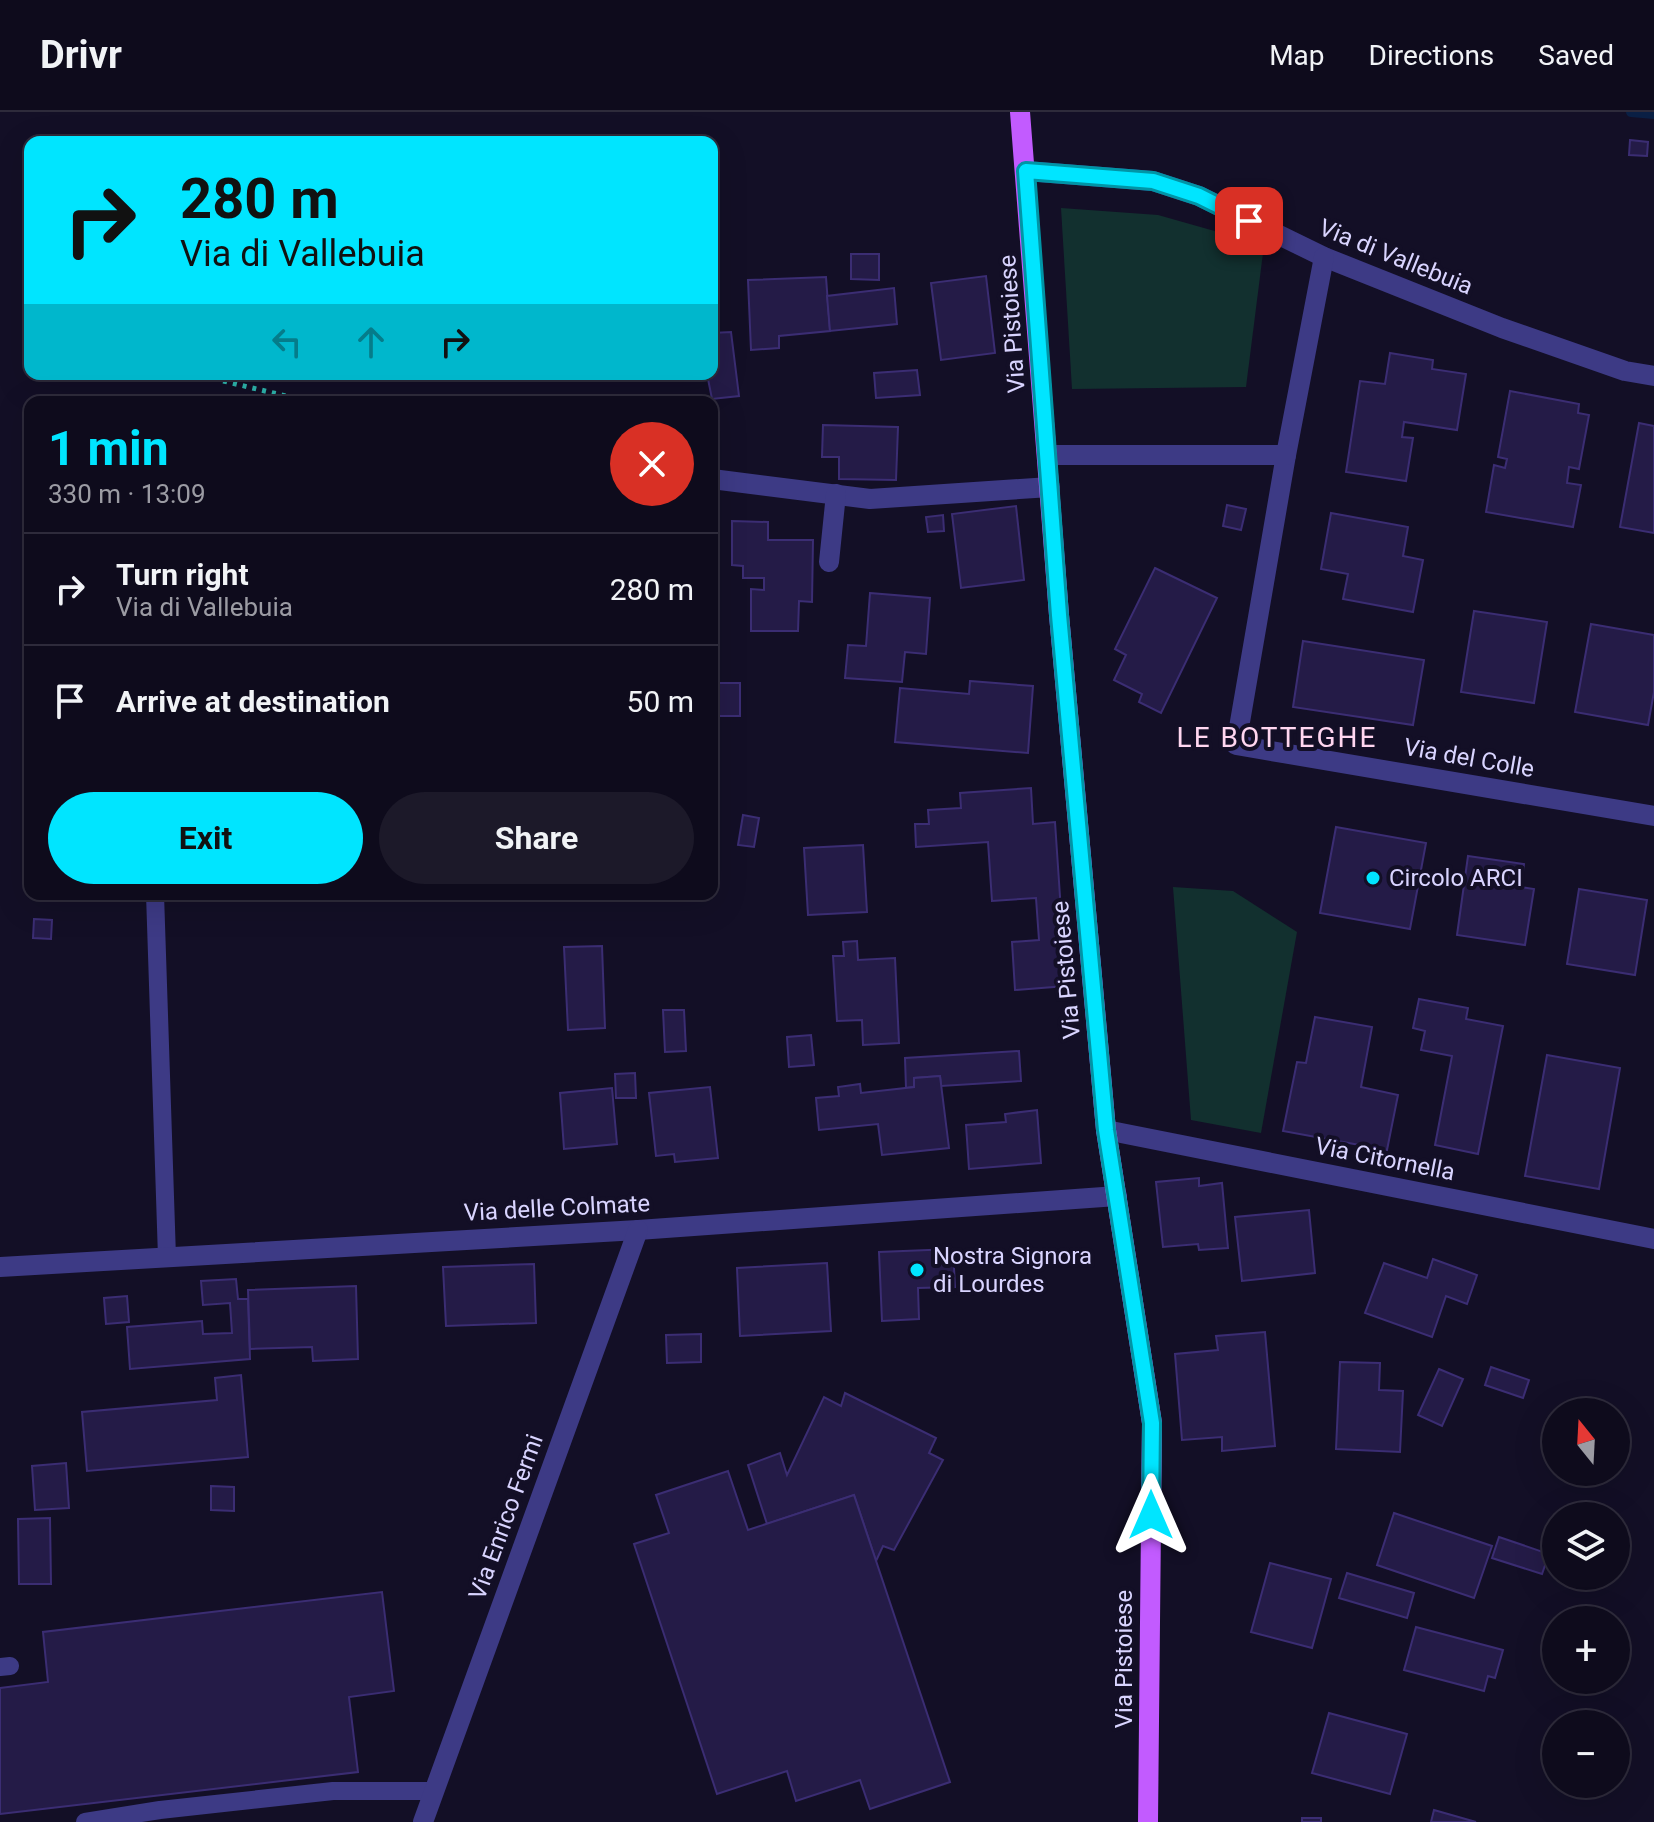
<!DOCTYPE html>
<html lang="en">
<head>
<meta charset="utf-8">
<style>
	body { margin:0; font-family:Roboto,sans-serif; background:#1c1929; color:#f1f3f6; height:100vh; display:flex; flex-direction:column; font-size:30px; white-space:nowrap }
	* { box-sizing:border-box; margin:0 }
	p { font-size:26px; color:#9b9ba3 }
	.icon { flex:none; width:44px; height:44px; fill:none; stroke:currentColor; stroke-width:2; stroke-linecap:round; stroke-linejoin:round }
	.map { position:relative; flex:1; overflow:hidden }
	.side { position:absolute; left:24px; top:284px; width:694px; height:504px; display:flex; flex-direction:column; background:#0e0b1c; border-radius:16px; box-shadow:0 8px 32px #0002,0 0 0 2px #2e2b3b }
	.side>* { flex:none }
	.banner { position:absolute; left:24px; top:24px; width:694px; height:244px; border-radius:16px; box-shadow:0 8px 32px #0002,0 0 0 2px #2e2b3b; background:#00e5ff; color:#111; overflow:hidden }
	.needle { width:52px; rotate:342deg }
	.controls { position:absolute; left:1542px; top:1286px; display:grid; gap:16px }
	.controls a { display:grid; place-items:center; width:88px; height:88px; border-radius:50%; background:#0e0b1c; box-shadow:0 8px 32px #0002,0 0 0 2px #2e2b3b; font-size:40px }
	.pin { position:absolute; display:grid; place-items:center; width:68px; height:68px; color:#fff; margin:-34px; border-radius:16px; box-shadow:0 4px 12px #0006 }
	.me { position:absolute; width:88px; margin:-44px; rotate:0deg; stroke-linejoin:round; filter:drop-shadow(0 0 6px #0008) }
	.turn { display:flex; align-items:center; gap:28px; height:168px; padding:0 24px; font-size:36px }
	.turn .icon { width:104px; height:104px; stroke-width:2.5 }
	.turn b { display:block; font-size:56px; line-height:68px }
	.lanes { display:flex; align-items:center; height:76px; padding:0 24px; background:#0003; justify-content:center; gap:40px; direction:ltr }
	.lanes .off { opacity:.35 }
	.round { display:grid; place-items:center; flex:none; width:84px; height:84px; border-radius:42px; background:#1c1929 }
	.overview { display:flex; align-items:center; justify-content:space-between; height:136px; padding:0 24px }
	h1 { font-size:48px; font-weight:700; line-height:60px; color:#00e5ff }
	.cta { display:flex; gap:16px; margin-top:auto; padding:16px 24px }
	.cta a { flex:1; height:92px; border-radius:48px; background:#00e5ff; color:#111; font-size:32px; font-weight:700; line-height:92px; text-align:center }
	.cta a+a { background:#1c1929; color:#f1f3f6 }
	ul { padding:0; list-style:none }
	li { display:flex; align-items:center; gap:24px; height:112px; padding:0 24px; border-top:2px solid #2e2b3b }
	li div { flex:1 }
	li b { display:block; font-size:30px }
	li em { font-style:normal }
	header { display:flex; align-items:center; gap:48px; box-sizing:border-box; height:112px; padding:0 40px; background:#0e0b1c; border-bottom:2px solid #2e2b3b }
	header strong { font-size:38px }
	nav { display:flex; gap:44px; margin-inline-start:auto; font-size:28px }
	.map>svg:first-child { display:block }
	.green { fill:#12302f }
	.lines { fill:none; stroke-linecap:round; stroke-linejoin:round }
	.stream { stroke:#0a1f44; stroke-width:10 }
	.building { fill:#241b47; stroke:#3b2d73; stroke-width:2 }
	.path { stroke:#2fb8b0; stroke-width:5; stroke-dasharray:4 6; stroke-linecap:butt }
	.lane { stroke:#3d3a85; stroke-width:18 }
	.street { stroke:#3d3a85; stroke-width:20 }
	.primary { stroke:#c25bff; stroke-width:20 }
	.route-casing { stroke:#0095a6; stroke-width:20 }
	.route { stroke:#00e5ff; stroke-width:14 }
	.poi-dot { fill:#00e5ff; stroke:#130f26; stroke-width:3 }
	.labels { text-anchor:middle; stroke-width:8; stroke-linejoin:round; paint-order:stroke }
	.street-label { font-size:24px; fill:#d9d4ff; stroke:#130f26 }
	.poi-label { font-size:24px; fill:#d9d4ff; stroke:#130f26; text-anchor:start }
	.quarter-label { font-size:28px; letter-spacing:2px; fill:#ffd6f0; stroke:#130f26 }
</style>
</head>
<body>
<header>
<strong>Drivr</strong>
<nav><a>Map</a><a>Directions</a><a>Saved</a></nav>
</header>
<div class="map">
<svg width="1654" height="1710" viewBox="0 0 1654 1710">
	<rect width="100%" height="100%" fill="#130f26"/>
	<g class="green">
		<polygon points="1061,96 1158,103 1264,133 1246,275 1072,277"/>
		<polygon points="1173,775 1233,779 1297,820 1261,1021 1191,1008"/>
	</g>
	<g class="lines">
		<polyline class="stream" points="1631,0 1654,2"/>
	</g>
	<g class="building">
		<polygon points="1630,28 1648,30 1647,44 1629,43"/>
		<polygon points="851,142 879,142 879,168 851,167"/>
		<polygon points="986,164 995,241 941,248 931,171"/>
		<polygon points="826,165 830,219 779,224 779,236 751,238 748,168"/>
		<polygon points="894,176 897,212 830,219 827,184"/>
		<polygon points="731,220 739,284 712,287 707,262 712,262 712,221"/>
		<polygon points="1390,241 1433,248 1432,257 1466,262 1457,318 1404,310 1402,325 1413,326 1406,369 1346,360 1360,269 1385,272"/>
		<polygon points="917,258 920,283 876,286 874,261"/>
		<polygon points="1510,279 1579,292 1578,301 1589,303 1579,357 1569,355 1567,371 1581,373 1573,415 1486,400 1494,353 1505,356 1507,347 1498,345"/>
		<polygon points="1639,311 1654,314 1654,421 1620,415"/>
		<polygon points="823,313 898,315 896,368 839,367 839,345 822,345"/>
		<polygon points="1227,393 1246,397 1241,418 1223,414"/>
		<polygon points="1016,394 1024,468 961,476 952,402"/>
		<polygon points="1331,401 1408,415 1403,444 1423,448 1413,500 1343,487 1348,462 1321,457"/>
		<polygon points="943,403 944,419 928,420 926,405"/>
		<polygon points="732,409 768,410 768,428 813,428 812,490 799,489 798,519 751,519 751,477 764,478 764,466 743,466 743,454 732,453"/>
		<polygon points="1155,456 1217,486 1161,601 1139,590 1142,582 1114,568 1126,543 1115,537"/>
		<polygon points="870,481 930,486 926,542 905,540 902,570 845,566 848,533 866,534"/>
		<polygon points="1474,499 1547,510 1534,591 1461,580"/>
		<polygon points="1591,512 1654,523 1654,580 1648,613 1575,600"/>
		<polygon points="1303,529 1424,548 1413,613 1293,595"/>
		<polygon points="970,569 1033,574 1028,641 895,630 900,576 969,582"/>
		<rect x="712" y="571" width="28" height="33"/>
		<polygon points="1031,676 1033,712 1055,710 1066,874 1015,878 1012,830 1039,828 1036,786 992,789 988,730 916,735 915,712 929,712 928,698 961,696 960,681"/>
		<polygon points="743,703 759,706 754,735 738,733"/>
		<polygon points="1336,715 1426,731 1410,817 1320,801"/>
		<polygon points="863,733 867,800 808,803 804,736"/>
		<polygon points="1468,744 1524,752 1521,775 1534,777 1525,833 1457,823"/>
		<polygon points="1579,777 1647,788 1635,863 1567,852"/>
		<polygon points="34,807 52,808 51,827 33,826"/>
		<polygon points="857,829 858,848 895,846 899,931 863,933 862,908 837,909 833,844 844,844 843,830"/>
		<polygon points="602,834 605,916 568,918 564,835"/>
		<polygon points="1419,887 1468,896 1466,907 1503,914 1478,1042 1435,1033 1452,944 1421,938 1425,919 1413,916"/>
		<polygon points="663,898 684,898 686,939 665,940"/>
		<polygon points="1315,905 1372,915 1361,975 1398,983 1387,1038 1283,1019 1297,950 1306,951"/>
		<polygon points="811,923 814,953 789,955 787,925"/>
		<polygon points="1019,939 1021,969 941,974 940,964 914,966 914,975 906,976 905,946"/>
		<polygon points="1547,943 1620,956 1599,1077 1525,1064"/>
		<polygon points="635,961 636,986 616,986 615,962"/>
		<polygon points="940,964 949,1036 882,1043 878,1012 819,1018 816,986 839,984 838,975 860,972 861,981 914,975 914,966"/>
		<polygon points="710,975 718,1046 675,1050 674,1042 656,1044 649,981"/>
		<polygon points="612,976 617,1032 564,1037 560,981"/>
		<polygon points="1037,998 1041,1051 969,1057 966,1013 1006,1010 1005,1002"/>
		<polygon points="1199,1066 1199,1074 1222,1071 1228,1136 1199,1138 1198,1132 1163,1135 1156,1070"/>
		<polygon points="1309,1098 1315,1161 1242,1169 1235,1105"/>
		<polygon points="953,1137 955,1175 918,1176 919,1207 882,1209 879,1140"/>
		<polygon points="1433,1147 1477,1163 1467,1192 1446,1184 1432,1225 1365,1201 1384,1151 1427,1166"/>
		<polygon points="827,1151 831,1219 740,1224 737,1156"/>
		<polygon points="534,1152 536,1211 446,1214 443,1155"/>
		<polygon points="236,1167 238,1187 248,1187 250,1247 130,1257 127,1215 202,1209 203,1222 232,1221 230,1191 203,1193 201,1169"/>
		<polygon points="356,1174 358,1247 313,1249 312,1235 250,1237 248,1178"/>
		<polygon points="127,1184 129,1210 106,1212 104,1186"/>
		<polygon points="1265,1220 1275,1334 1222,1339 1222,1325 1182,1328 1175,1242 1218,1238 1216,1224"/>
		<polygon points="701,1222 701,1250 667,1251 666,1223"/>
		<polygon points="1340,1250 1380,1251 1379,1278 1403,1279 1400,1340 1336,1337"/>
		<polygon points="1491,1255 1529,1268 1523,1286 1485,1273"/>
		<polygon points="1439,1257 1463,1267 1442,1314 1418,1303"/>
		<polygon points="241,1263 248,1345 87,1359 82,1300 217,1288 215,1266"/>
		<polygon points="845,1281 936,1326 929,1341 943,1348 894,1438 883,1434 876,1449 854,1383 767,1412 748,1353 780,1341 787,1363 824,1285 841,1294"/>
		<polygon points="66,1351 69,1396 35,1398 32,1354"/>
		<polygon points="728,1359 748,1418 854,1383 950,1670 870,1697 860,1668 796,1689 787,1659 717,1682 634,1432 669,1421 656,1383"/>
		<polygon points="211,1374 234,1375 234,1399 211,1398"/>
		<polygon points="1394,1401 1492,1434 1474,1486 1377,1453"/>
		<polygon points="50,1406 51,1472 19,1472 18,1407"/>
		<polygon points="1499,1425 1549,1442 1542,1462 1492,1446"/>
		<polygon points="1270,1451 1331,1467 1312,1536 1251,1520"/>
		<polygon points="1347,1461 1414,1481 1407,1506 1339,1486"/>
		<polygon points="382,1480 394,1579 349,1585 358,1660 0,1702 0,1576 48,1570 43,1520"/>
		<polygon points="1416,1515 1503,1538 1495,1566 1488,1564 1484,1579 1404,1558"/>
		<polygon points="1329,1601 1407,1622 1390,1682 1312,1661"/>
		<polygon points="1434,1698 1476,1710 1431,1710"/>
		<rect x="1302" y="1706" width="19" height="4"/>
	</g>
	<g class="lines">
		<polyline class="path" points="194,262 311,290"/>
		<g class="lane">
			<polyline points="155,782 167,1145"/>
			<polyline points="0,1555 10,1554"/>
			<polyline points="85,1710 160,1698 333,1679 434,1679"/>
		</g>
		<g class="street">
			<polyline points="1026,59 1153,69 1199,84 1324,145 1502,216 1625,259 1654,264"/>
			<polyline points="1324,145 1286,343 1236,633 1654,704"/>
			<polyline points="1048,343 1286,343"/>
			<polyline points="712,367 870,387 1050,375"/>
			<polyline points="829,450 836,382"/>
			<polyline points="1106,1018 1654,1127"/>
			<polyline points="0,1155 638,1118 1117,1084"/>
			<polyline points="423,1710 638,1118"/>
		</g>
		<polyline class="primary" points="1020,0 1059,503 1106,1018 1152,1311 1148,1710"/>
	</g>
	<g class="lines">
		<g class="route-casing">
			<polyline id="route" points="1151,1403 1152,1311 1106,1018 1059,503 1026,59 1153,69 1199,84 1249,109"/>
		</g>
		<use href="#route" class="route"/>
	</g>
	<g class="poi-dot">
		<circle cx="1373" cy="766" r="8"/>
		<circle cx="917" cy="1158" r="8"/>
	</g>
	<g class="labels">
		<g class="street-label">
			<text transform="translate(1396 145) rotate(22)" y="8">Via di Vallebuia</text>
			<text transform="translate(1012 212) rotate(-94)" y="8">Via Pistoiese</text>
			<text transform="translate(1469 646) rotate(10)" y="8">Via del Colle</text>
			<text transform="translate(1066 858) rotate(-95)" y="8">Via Pistoiese</text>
			<text transform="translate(1385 1047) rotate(11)" y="8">Via Citornella</text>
			<text transform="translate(557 1096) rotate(-3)" y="8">Via delle Colmate</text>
			<text transform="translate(506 1405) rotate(-70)" y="8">Via Enrico Fermi</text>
			<text transform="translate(1124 1547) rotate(-90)" y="8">Via Pistoiese</text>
		</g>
		<g class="poi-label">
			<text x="1389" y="774">Circolo ARCI</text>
			<text x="933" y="1152">Nostra Signora<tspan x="933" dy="28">di Lourdes</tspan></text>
		</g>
		<g class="quarter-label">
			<text x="1277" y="635">LE BOTTEGHE</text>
		</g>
	</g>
</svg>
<div class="controls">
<a><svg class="needle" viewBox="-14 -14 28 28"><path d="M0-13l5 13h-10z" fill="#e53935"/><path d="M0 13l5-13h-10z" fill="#9b9ba3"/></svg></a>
<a><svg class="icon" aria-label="layers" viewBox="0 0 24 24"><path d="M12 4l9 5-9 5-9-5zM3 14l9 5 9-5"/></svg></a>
<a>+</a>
<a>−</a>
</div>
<div class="pin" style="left:1249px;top:109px;background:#d93025"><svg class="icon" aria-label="arrive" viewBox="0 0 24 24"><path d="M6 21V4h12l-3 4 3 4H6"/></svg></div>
<svg class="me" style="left:1151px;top:1403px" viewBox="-20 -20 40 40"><path d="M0-17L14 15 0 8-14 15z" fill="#00e5ff" stroke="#fff" stroke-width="4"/></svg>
<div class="banner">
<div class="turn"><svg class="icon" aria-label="right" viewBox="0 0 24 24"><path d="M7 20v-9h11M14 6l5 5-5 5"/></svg><div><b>280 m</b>Via di Vallebuia</div></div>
<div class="lanes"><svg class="icon off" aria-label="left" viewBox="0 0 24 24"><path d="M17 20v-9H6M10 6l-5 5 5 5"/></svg><svg class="icon off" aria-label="ahead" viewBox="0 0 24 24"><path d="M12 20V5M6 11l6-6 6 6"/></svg><svg class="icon" aria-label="right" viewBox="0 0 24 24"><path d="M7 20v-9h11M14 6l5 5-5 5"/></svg></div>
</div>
<section class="side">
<div class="overview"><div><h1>1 min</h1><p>330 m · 13:09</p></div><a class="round" style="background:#d93025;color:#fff"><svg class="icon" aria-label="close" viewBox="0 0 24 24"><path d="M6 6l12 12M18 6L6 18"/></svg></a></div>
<ul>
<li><svg class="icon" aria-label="right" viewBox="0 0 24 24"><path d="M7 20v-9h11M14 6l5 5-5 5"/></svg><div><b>Turn right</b><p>Via di Vallebuia</p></div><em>280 m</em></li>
<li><svg class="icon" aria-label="arrive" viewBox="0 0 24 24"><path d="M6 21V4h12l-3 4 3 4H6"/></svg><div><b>Arrive at destination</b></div><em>50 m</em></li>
</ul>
<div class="cta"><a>Exit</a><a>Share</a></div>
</section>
</div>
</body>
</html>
